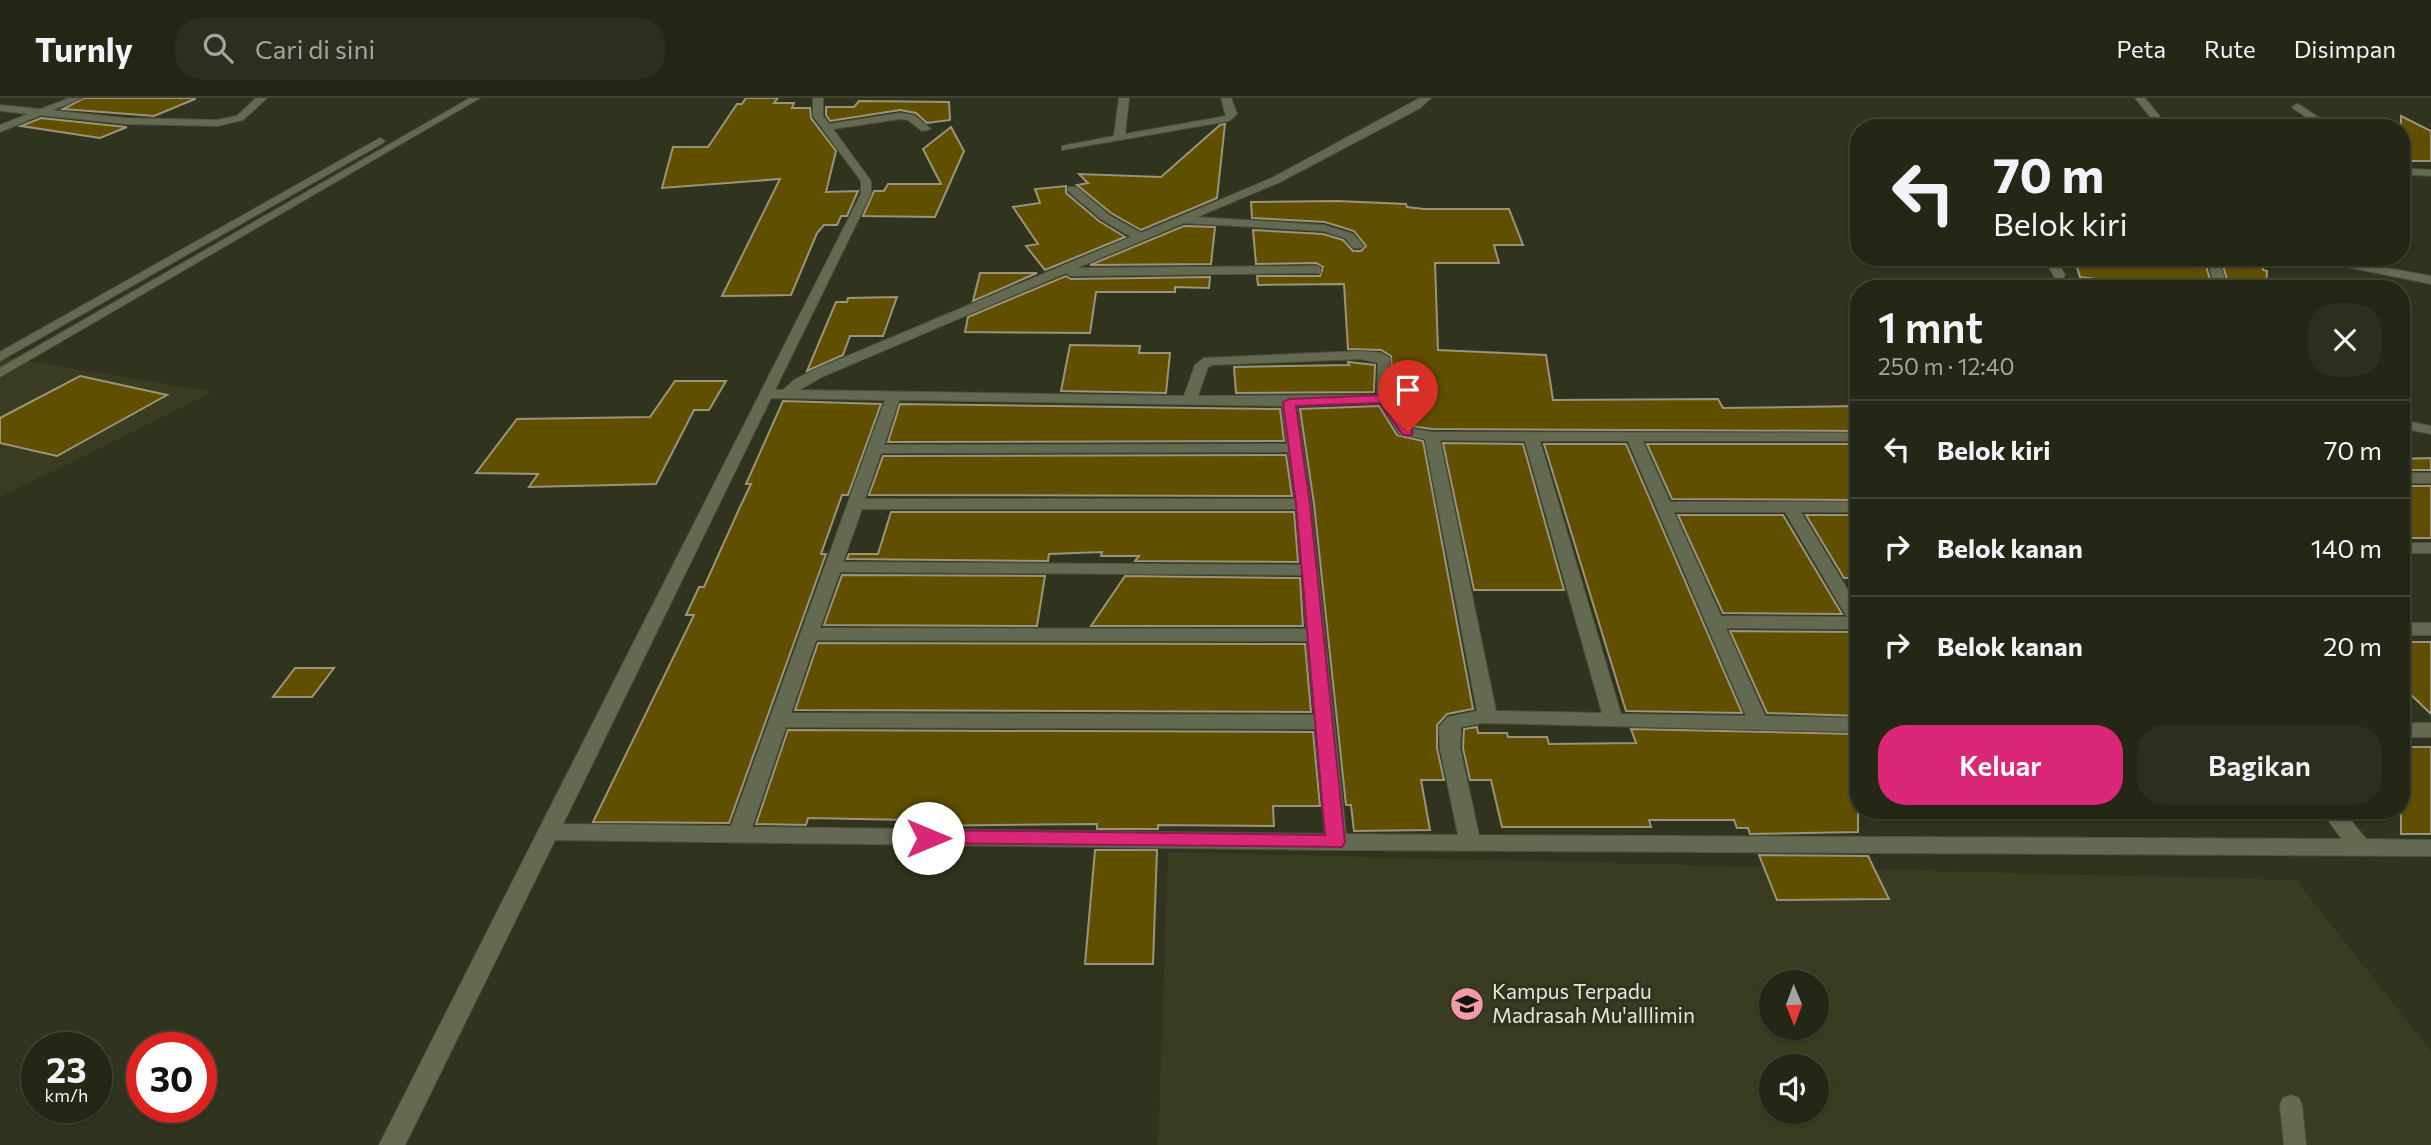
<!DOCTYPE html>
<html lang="id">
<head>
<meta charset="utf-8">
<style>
	body { margin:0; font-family:Commissioner,sans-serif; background:#2c2e1f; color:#f1f3f6; height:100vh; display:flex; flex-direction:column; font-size:26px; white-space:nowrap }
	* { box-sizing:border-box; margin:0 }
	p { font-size:23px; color:#a3a5a1 }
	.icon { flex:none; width:38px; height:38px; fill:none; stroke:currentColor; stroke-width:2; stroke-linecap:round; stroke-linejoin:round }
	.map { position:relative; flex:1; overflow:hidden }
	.drawer { position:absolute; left:1850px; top:182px; width:560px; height:539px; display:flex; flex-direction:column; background:#242616; border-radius:28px; box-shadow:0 2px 5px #0004,0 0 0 2px #414335 }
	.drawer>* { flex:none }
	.banner { position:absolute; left:1850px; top:21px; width:560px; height:147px; border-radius:28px; box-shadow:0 2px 5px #0004,0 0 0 2px #414335; background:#242616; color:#f1f3f6; overflow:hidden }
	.needle { width:46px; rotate:179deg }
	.controls { position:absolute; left:1759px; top:872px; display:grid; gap:14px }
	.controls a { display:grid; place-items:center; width:70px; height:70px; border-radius:50%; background:#242616; box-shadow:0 2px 5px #0004,0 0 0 2px #414335; font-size:35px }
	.speed { position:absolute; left:21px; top:934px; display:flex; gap:14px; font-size:35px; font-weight:700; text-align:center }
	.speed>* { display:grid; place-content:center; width:91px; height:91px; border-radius:50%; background:#242616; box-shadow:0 2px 5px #0004,0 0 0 2px #414335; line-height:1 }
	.speed small { font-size:18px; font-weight:400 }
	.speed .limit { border:10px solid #d22; background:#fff; color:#111 }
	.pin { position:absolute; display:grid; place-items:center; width:60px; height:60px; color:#fff; margin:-72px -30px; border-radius:50% 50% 50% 0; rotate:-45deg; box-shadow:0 0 7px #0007 }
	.pin .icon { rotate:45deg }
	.me { position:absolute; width:77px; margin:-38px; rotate:90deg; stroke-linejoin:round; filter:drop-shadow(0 0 5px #0008) }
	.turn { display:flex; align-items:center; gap:24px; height:147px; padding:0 28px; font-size:32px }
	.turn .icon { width:91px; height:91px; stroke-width:2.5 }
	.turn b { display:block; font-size:49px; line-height:60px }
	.round { display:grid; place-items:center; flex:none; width:74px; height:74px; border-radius:28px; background:#2c2e1f }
	.head { display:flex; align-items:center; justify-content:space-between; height:119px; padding:0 28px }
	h1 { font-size:42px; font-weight:600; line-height:52px }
	.primary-button { display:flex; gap:14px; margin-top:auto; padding:14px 28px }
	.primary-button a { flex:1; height:80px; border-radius:28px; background:#db2777; color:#fff; font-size:28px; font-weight:600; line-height:80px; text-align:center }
	.primary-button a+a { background:#2c2e1f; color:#f1f3f6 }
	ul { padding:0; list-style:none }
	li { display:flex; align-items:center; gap:21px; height:98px; padding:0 28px; border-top:2px solid #414335 }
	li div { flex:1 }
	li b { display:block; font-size:26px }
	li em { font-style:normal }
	header { display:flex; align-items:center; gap:42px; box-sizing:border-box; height:98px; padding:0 35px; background:#242616; border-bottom:2px solid #414335 }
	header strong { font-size:33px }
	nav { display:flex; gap:38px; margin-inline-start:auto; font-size:24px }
	.search { width:490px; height:63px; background:#2c2e1f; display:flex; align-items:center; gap:18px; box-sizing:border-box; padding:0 24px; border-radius:28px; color:#a3a5a1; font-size:26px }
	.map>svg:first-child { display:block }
	.built { fill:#393c20; fill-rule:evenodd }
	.building { fill:#614f00; stroke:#9b947a; stroke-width:2 }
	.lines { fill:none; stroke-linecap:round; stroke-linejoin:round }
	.service-casing { stroke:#4d503d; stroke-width:2 }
	.minor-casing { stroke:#4d503d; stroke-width:2 }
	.tertiary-casing { stroke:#4d503d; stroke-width:2 }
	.service { fill:#646951; fill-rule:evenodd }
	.minor { fill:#646951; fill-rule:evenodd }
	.tertiary { fill:#646951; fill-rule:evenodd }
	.route { fill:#db2777; stroke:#8e194d; stroke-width:2 }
	.labels { text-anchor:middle; stroke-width:6; stroke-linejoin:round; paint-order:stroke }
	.near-poi-label { font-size:21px; fill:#e5e8da; stroke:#30331d; text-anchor:start }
</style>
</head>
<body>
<header>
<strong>Turnly</strong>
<div class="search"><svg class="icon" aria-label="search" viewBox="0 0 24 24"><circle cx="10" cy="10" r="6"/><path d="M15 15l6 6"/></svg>Cari di sini</div>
<nav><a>Peta</a><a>Rute</a><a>Disimpan</a></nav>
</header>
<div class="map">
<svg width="2431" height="1047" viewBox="0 0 2431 1047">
	<rect width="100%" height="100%" fill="#30331d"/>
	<g class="built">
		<polygon points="0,258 213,294 0,399"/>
		<path d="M 1168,754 L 2296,782 L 2431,953 L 2431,1047 L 1158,1047 ZM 1771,884 L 1816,884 L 1816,929 L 1771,929 ZM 1771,968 L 1816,968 L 1816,1013 L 1771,1013 Z"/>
	</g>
	<g class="building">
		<polygon points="84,0 195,0 195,1 154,18 63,11"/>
		<polygon points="746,0 778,0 774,5 794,5 792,10 810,10 811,20 836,53 826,94 858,93 847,118 841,118 837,127 824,127 817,135 791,197 722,198 780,81 662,90 673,49 708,49 737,6 742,6"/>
		<polygon points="859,3 949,4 950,22 927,25 916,15 900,12 830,23 826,17 826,9 854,9"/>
		<polygon points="2401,18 2431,33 2431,63 2401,63"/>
		<polygon points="41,20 126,29 127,29 100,40 21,28"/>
		<polygon points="1225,26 1217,100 1141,132 1111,115 1077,87 1088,85 1079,76 1161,79 1220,27"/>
		<polygon points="951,29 964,53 935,119 863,118 874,93 884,93 888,86 941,86 923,51"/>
		<polygon points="1066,88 1066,95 1099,123 1125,139 1045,172 1026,148 1038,146 1013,109 1040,105 1035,91"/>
		<polygon points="1337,103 1406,106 1407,109 1424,111 1509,111 1523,147 1494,147 1499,165 1435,165 1438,252 1546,257 1553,302 1718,301 1723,310 1858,308 1858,333 1432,331 1411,328 1394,300 1391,258 1381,252 1348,251 1344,186 1258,187 1257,178 1320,178 1323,169 1316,165 1256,166 1253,132 1323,136 1343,142 1353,153 1361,153 1366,148 1354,133 1325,124 1252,120 1251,104"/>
		<polygon points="1184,128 1215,129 1211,166 1090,167"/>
		<polygon points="2074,159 2155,159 2205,165 2213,191 2130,191 2121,184 2080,179"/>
		<polygon points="2229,159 2260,159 2263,172 2267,173 2266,191 2230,191 2223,168 2230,168"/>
		<polygon points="980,175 1037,175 973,203"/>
		<polygon points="1066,178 1071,181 1210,179 1209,190 1175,189 1175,194 1096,194 1090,235 965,234 968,219"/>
		<polygon points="897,199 883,238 850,238 843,257 807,273 836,204 847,204 848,200"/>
		<polygon points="1070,247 1140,248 1139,255 1170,255 1166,295 1061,293"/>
		<polygon points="1348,264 1375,267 1374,294 1236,295 1234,269 1349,267"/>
		<polygon points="80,278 167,297 57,358 0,345 0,320"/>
		<polygon points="675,283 726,283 709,312 694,312 656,386 529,389 538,376 476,375 517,321 650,319"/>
		<polygon points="783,303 881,306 848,397 842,397 821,456 826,456 729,725 593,724 694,517 686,517 699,489 704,489 740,409 751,386 746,386"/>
		<polygon points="900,306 1280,311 1284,343 888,344"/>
		<polygon points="1379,308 1397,337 1423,343 1473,611 1447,616 1437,627 1437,650 1444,682 1421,682 1430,732 1354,733 1351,707 1346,707 1314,406 1300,311"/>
		<polygon points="1443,345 1523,346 1564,492 1474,492"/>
		<polygon points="1544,346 1626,346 1742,615 1626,613"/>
		<polygon points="1858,346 1858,402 1672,401 1647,346"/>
		<polygon points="1286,357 1292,398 869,397 883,358"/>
		<polygon points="2431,360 2431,372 2401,372 2401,361"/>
		<rect x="2401" y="388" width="30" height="52"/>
		<polygon points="891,414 1294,414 1298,464 1135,463 1139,458 1101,458 1102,454 1049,456 1048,463 847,461 849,456 878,456"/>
		<polygon points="1678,417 1783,417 1842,516 1723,515"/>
		<polygon points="1858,417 1858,480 1844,480 1806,417"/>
		<polygon points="842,477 1045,478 1037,528 824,527"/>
		<polygon points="1125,478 1300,480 1303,528 1091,528"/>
		<polygon points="1730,533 1855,534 1858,539 1858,618 1767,615"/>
		<polygon points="2401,544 2431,544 2431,616 2401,587"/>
		<polygon points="818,545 1305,546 1311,614 795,612"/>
		<polygon points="295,570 334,570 312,599 273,599"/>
		<polygon points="1477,629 1478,635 1507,635 1508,639 1547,639 1549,646 1636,645 1631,631 1858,636 1858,734 1750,736 1748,730 1737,730 1734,722 1649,722 1651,729 1502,729 1491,682 1470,682 1463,650 1464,631"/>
		<polygon points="788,632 1313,634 1320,708 1273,708 1274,728 1158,727 1158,731 1097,731 1097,726 908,728 910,722 808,720 806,727 756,726"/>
		<rect x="2401" y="649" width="30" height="87"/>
		<polygon points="1095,752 1157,752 1153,866 1085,866"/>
		<polygon points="1759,757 1868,758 1889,801 1777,802"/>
	</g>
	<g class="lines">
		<g class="service-casing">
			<g id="service">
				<polygon points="470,0 480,0 0,279 0,270"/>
				<polygon points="380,40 385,43 383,45 0,263 0,254"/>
				<polygon points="2291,997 2299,1000 2302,1007 2306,1047 2284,1047 2280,1007 2283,1000"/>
			</g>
		</g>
		<g class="minor-casing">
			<g id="minor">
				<polygon points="256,0 267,0 243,22 217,28 126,26 0,13 0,7 126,20 217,22 237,18"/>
				<path d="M 813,0 L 823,0 L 823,18 L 829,26 L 900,15 L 914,17 L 931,31 L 922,33 L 908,22 L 900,21 L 833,31 L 871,83 L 871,96 L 775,292 L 783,292 L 794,282 L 814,272 L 1131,139 L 1101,121 L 1068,93 L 1068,89 L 1076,89 L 1109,117 L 1141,135 L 1272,80 L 1420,0 L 1431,0 L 1420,10 L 1280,84 L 1197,119 L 1324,127 L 1353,136 L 1363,148 L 1361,150 L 1353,150 L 1345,140 L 1323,133 L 1184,125 L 1077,170 L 1316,168 L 1320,169 L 1320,175 L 1071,178 L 1066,175 L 824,278 L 799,292 L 1184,298 L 1195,267 L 1204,260 L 1361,253 L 1381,255 L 1390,260 L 1391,301 L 1409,330 L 1432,334 L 1858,335 L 1858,343 L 1643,343 L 1670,404 L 1858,404 L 1858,414 L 1801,414 L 1858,509 L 1858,531 L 1726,530 L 1765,618 L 1858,620 L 1858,634 L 1483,625 L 1461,629 L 1460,650 L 1479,737 L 2342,741 L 2320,712 L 2342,712 L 2366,741 L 2431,742 L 2431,758 L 1336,752 L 555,742 L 405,1047 L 379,1047 L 861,96 L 861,83 L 813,18 ZM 1361,261 L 1378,265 L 1377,297 L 1198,298 L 1208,269 L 1212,267 ZM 771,300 L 885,302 L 731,728 L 563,726 ZM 899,302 L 1282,308 L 1287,346 L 884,347 ZM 1380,305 L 1399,336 L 1425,341 L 1477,613 L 1448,619 L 1439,629 L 1440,650 L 1458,737 L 1346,736 L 1311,406 L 1297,308 ZM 1440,342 L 1525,343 L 1602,615 L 1496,613 ZM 1540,343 L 1628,343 L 1746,618 L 1621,616 ZM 1288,354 L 1295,401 L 865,401 L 881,355 ZM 862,411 L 1296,411 L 1301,467 L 843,464 ZM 1674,414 L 1785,414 L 1847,519 L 1721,518 ZM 840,474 L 1302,477 L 1306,531 L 820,530 ZM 816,542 L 1307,543 L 1314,617 L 791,615 ZM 786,629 L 1315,631 L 1325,736 L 752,729 Z"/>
				<polygon points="1119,0 1129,0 1125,36 1226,18 1221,0 1231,0 1237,16 1229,23 1062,52 1062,48 1114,38"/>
				<polygon points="2135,0 2145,0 2169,30 2159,30"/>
				<polygon points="2297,6 2300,7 2334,30 2322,30 2294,11 2292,9"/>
				<polygon points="2401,70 2431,72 2431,78 2401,76"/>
				<polygon points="2043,159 2055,159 2065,177 2063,180 2055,180"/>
				<polygon points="2206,159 2218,159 2228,191 2216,191"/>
				<polygon points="2298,159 2325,159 2431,178 2431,186"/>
				<polygon points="2077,181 2121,187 2127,191 2068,191 2073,182"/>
				<polygon points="2401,322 2431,328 2431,336 2401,330"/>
				<rect x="2401" y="375" width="30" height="10"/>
				<rect x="2401" y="445" width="30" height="10"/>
				<rect x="2401" y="525" width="30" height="12"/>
				<rect x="2401" y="625" width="30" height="14"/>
			</g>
		</g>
		<g class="tertiary-casing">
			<polygon id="tertiary" points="69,0 82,0 0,34 0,27"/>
		</g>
		<use href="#service" class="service"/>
		<use href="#minor" class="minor"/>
		<use href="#tertiary" class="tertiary"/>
	</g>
	<polygon class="route" points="1384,297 1388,298 1412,332 1412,337 1403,337 1380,305 1296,308 1310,406 1345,744 1342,749 922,745 919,740 928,732 1325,737 1296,406 1283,304 1289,301"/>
	<defs>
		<g id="school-disc" transform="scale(1.75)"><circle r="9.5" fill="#f39aaa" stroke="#30331d"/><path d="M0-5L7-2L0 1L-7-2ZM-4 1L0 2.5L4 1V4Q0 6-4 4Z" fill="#111"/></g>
	</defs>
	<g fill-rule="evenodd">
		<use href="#school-disc" x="1467" y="906"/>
	</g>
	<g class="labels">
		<g class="near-poi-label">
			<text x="1492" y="901">Kampus Terpadu<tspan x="1492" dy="24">Madrasah Mu'alllimin</tspan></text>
		</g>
	</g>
</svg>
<div class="controls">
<a><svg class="needle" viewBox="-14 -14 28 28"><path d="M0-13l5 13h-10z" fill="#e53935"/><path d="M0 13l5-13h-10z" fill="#a3a5a1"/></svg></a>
<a><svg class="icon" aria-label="sound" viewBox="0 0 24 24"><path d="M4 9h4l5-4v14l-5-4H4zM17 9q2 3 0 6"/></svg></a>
</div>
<div class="speed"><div>23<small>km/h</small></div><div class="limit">30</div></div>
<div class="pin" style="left:1408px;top:334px;background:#d93025"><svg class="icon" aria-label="arrive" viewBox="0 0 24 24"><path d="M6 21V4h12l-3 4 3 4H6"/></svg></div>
<svg class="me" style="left:928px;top:740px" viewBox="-20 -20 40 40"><circle r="19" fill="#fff"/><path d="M0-13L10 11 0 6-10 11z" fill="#db2777"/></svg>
<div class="banner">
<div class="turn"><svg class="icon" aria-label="left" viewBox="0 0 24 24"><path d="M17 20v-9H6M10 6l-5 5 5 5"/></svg><div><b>70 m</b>Belok kiri</div></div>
</div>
<section class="drawer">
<div class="head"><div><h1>1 mnt</h1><p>250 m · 12:40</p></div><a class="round"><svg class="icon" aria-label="close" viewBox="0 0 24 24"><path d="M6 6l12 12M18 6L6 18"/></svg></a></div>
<ul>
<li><svg class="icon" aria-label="left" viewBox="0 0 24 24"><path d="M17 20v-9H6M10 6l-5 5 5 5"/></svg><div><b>Belok kiri</b></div><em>70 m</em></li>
<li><svg class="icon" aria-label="right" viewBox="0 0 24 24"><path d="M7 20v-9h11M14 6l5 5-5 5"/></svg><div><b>Belok kanan</b></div><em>140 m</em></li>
<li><svg class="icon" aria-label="right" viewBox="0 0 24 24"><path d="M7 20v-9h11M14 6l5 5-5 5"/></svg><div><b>Belok kanan</b></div><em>20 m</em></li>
</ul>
<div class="primary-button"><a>Keluar</a><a>Bagikan</a></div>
</section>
</div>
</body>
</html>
